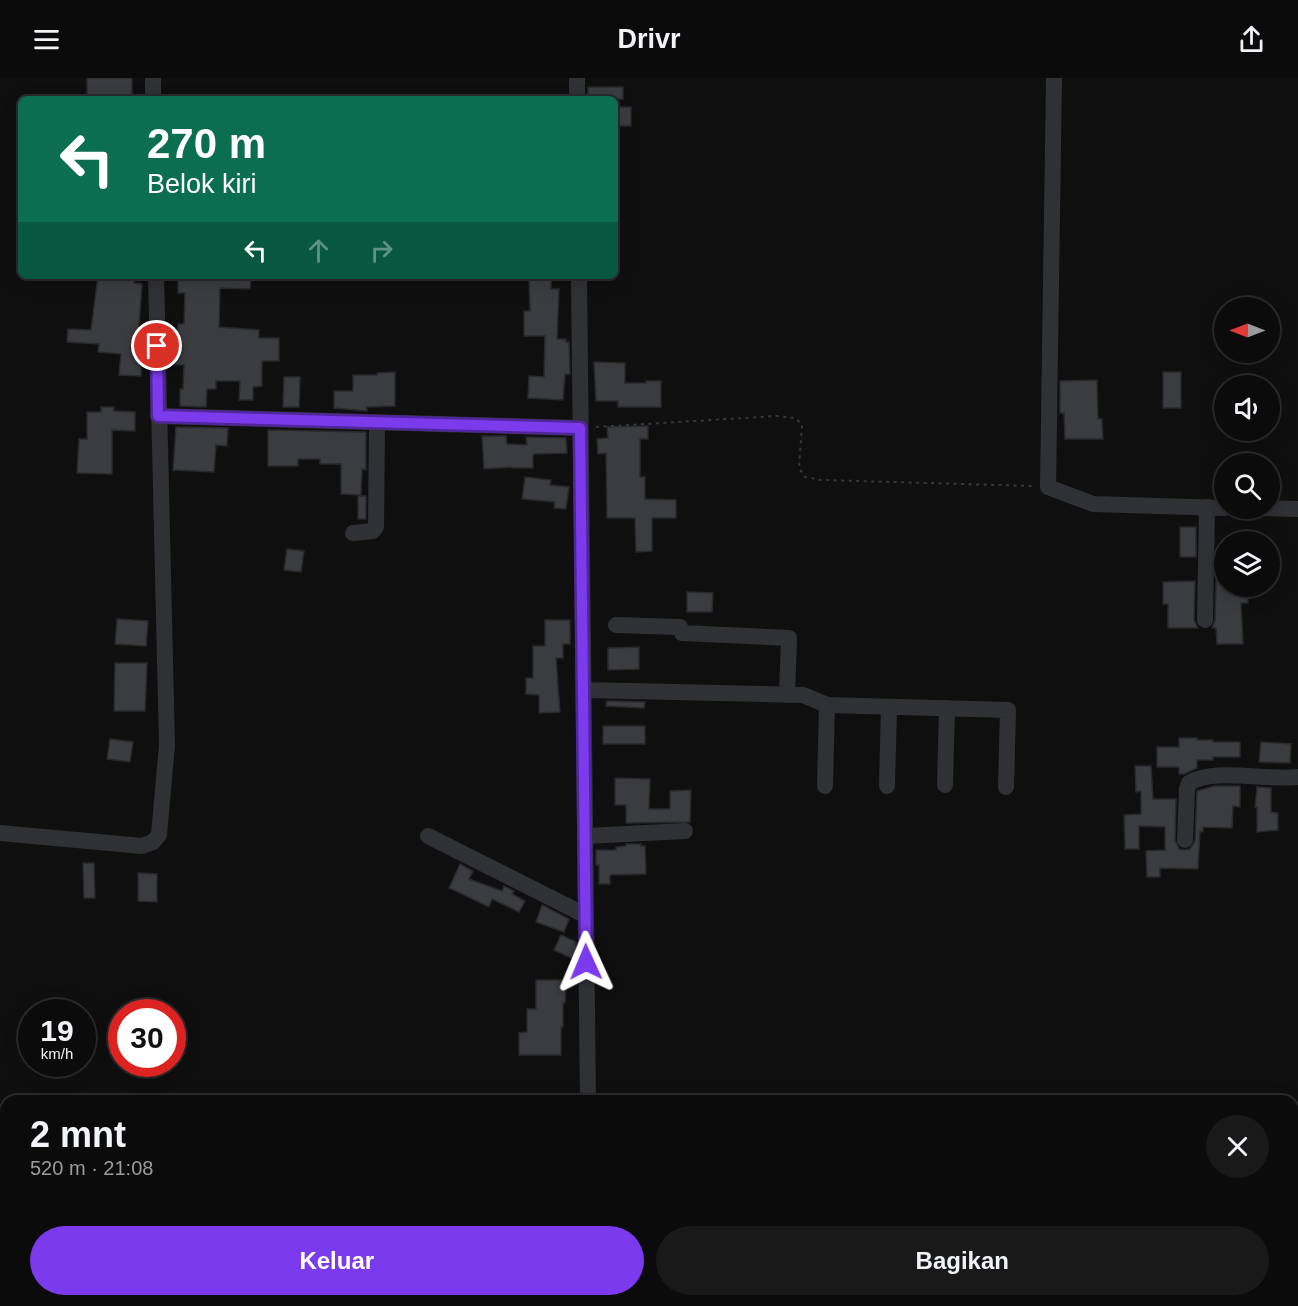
<!DOCTYPE html>
<html lang="id">
<head>
<meta charset="utf-8">
<style>
	body { margin:0; font-family:Arial,sans-serif; background:#19191a; color:#f1f3f6; height:100vh; display:flex; flex-direction:column; font-size:22px; white-space:nowrap }
	* { box-sizing:border-box; margin:0 }
	p { font-size:20px; color:#9a9b9d }
	.icon { flex:none; width:33px; height:33px; fill:none; stroke:currentColor; stroke-width:2; stroke-linecap:round; stroke-linejoin:round }
	.map { position:relative; flex:1; overflow:hidden }
	.drawer { position:absolute; left:0px; top:1017px; width:1299px; height:212px; display:flex; flex-direction:column; background:#0b0b0c; border-radius:18px 18px 0 0; box-shadow:0 3px 15px #0003,0 0 0 2px #2b2b2d }
	.drawer>* { flex:none }
	.banner { position:absolute; left:18px; top:18px; width:600px; height:183px; border-radius:9px; box-shadow:0 3px 15px #0003,0 0 0 2px #2b2b2d; background:#0b6e4f; color:#fff; overflow:hidden }
	.needle { width:39px; rotate:270deg }
	.buttons { position:absolute; left:1214px; top:219px; display:grid; gap:12px }
	.buttons a { display:grid; place-items:center; width:66px; height:66px; border-radius:50%; background:#0b0b0c; box-shadow:0 3px 15px #0003,0 0 0 2px #2b2b2d; font-size:30px }
	.speed { position:absolute; left:18px; top:921px; display:flex; gap:12px; font-size:30px; font-weight:700; text-align:center }
	.speed>* { display:grid; place-content:center; width:78px; height:78px; border-radius:50%; background:#0b0b0c; box-shadow:0 3px 15px #0003,0 0 0 2px #2b2b2d; line-height:1 }
	.speed small { font-size:15px; font-weight:400 }
	.speed .limit { border:9px solid #d22; background:#fff; color:#111 }
	.pin { position:absolute; display:grid; place-items:center; width:51px; height:51px; color:#fff; margin:-26px; border:3px solid #fff; border-radius:50%; box-shadow:0 2px 6px #0007 }
	.me { position:absolute; width:66px; margin:-33px; rotate:359deg; stroke-linejoin:round; filter:drop-shadow(0 0 4px #0008) }
	.turn { display:flex; align-items:center; gap:21px; height:126px; padding:0 30px; font-size:27px }
	.turn .icon { width:78px; height:78px; stroke-width:2.5 }
	.turn b { display:block; font-size:42px; line-height:51px }
	.lanes { display:flex; align-items:center; height:57px; padding:0 30px; background:#0003; justify-content:center; gap:30px; direction:ltr }
	.lanes .off { opacity:.35 }
	.round { display:grid; place-items:center; flex:none; width:63px; height:63px; border-radius:32px; background:#19191a }
	.headline { display:flex; align-items:center; justify-content:space-between; height:102px; padding:0 30px }
	h1 { font-size:36px; font-weight:600; line-height:45px }
	.cta { display:flex; gap:12px; margin-top:auto; padding:12px 30px }
	.cta a { flex:1; height:69px; border-radius:36px; background:#7c3aed; color:#fff; font-size:24px; font-weight:600; line-height:69px; text-align:center }
	.cta a+a { background:#19191a; color:#f1f3f6 }
	header { display:flex; justify-content:space-between; align-items:center; height:78px; padding:0 30px; background:#0b0b0c; font-size:27px; font-weight:600 }
	.map>svg:first-child { display:block }
	.building { fill:#3b3c40; stroke:#29292c; stroke-width:1.5 }
	.lines { fill:none; stroke-linecap:round; stroke-linejoin:round }
	.path { stroke:#36383c; stroke-width:2; stroke-dasharray:3 4.5; stroke-linecap:butt }
	.minor { stroke:#303135; stroke-width:16 }
	.route-casing { stroke:#51269a; stroke-width:15 }
	.route { stroke:#7c3aed; stroke-width:10 }
</style>
</head>
<body>
<header><svg class="icon" aria-label="menu" viewBox="0 0 24 24"><path d="M4 6h16M4 12h16M4 18h16"/></svg>Drivr<svg class="icon" aria-label="share" viewBox="0 0 24 24"><path d="M12 15V3M7 8l5-5 5 5M5 13v7h14v-7"/></svg></header>
<div class="map">
<svg width="1298" height="1228" viewBox="0 0 1298 1228">
	<rect width="100%" height="100%" fill="#0f0f10"/>
	<g class="building">
		<rect x="87" y="0" width="45" height="17"/>
		<rect x="588" y="9" width="35" height="12"/>
		<rect x="615" y="29" width="16" height="19"/>
		<polygon points="98,198 134,198 134,205 142,206 138,262 139,277 142,277 141,298 119,297 121,276 98,274 99,266 67,264 68,251 91,252"/>
		<polygon points="178,198 251,198 250,211 220,210 219,249 259,252 259,260 279,260 279,283 262,283 262,308 253,309 253,322 239,322 240,303 216,303 216,311 207,311 206,329 180,328 180,311 183,311 184,287 175,287 178,246 184,246 185,215 178,215"/>
		<polygon points="529,198 551,198 551,211 559,211 557,261 566,261 566,264 569,264 570,296 565,296 563,322 528,320 529,298 544,299 545,258 524,258 524,233 530,233"/>
		<polygon points="594,284 625,285 625,305 646,305 646,303 661,303 661,329 618,329 618,323 596,323"/>
		<polygon points="395,294 395,328 367,329 367,333 334,330 334,313 353,313 353,297 377,297 377,295"/>
		<rect x="1163" y="294" width="18" height="36"/>
		<polygon points="284,299 300,299 299,329 283,329"/>
		<polygon points="1097,302 1098,341 1102,341 1103,361 1065,361 1064,335 1060,335 1060,303"/>
		<polygon points="101,329 114,329 114,333 135,334 135,353 112,352 112,396 77,395 79,361 87,361 87,334 101,334"/>
		<polygon points="648,348 648,361 640,361 640,399 645,399 645,421 676,422 676,440 652,440 652,473 636,474 635,440 607,440 606,375 598,376 597,361 608,360 607,349"/>
		<polygon points="176,349 228,350 227,368 216,367 214,394 173,392"/>
		<polygon points="268,352 366,354 366,392 362,391 361,417 341,416 341,386 320,386 320,381 298,381 298,388 268,388"/>
		<polygon points="482,358 506,358 507,366 527,367 526,359 566,360 567,375 533,376 533,390 512,390 512,389 484,391"/>
		<polygon points="525,399 551,402 550,407 569,409 566,431 554,430 555,424 522,421"/>
		<rect x="358" y="418" width="8" height="23"/>
		<rect x="1180" y="449" width="16" height="30"/>
		<polygon points="287,471 304,473 301,494 284,492"/>
		<polygon points="1195,503 1194,542 1198,550 1168,550 1168,526 1163,526 1163,504"/>
		<polygon points="1216,503 1224,503 1224,508 1248,508 1248,525 1241,525 1243,566 1217,566 1216,550 1212,550 1215,542"/>
		<polygon points="687,514 713,515 712,534 687,534"/>
		<polygon points="117,541 148,543 146,568 115,566"/>
		<polygon points="545,542 570,542 570,566 563,566 563,580 556,580 560,634 539,635 539,617 526,616 526,600 533,600 533,568 545,568"/>
		<polygon points="639,569 639,591 608,592 608,570"/>
		<polygon points="115,585 147,585 145,633 114,633"/>
		<polygon points="607,623 645,624 644,630 606,628"/>
		<rect x="603" y="648" width="42" height="18"/>
		<polygon points="1179,660 1197,660 1197,662 1213,662 1213,664 1240,664 1240,679 1213,679 1213,682 1197,682 1197,690 1184,696 1179,696 1179,689 1157,689 1157,669 1179,669"/>
		<polygon points="110,661 133,664 130,684 107,681"/>
		<polygon points="1261,664 1291,666 1290,685 1259,684"/>
		<polygon points="1135,688 1151,688 1153,721 1176,721 1175,762 1179,771 1184,772 1190,771 1195,763 1197,713 1214,708 1240,708 1240,729 1233,728 1232,750 1203,749 1203,754 1200,753 1198,791 1160,790 1160,799 1147,799 1146,773 1165,772 1165,749 1139,748 1139,771 1125,771 1124,737 1141,736 1141,713 1136,714"/>
		<polygon points="615,700 650,701 649,731 670,731 670,713 691,712 690,744 626,745 626,727 615,727"/>
		<polygon points="1257,709 1271,710 1271,734 1278,735 1278,752 1257,754 1257,729 1255,729"/>
		<polygon points="626,766 641,766 641,768 645,768 646,796 610,797 610,806 599,806 599,787 596,787 596,772 616,772 616,769 626,768"/>
		<polygon points="83,785 94,785 95,820 84,820"/>
		<polygon points="460,786 473,793 469,801 502,813 504,808 514,813 512,816 525,823 519,834 492,821 489,829 449,810"/>
		<polygon points="138,795 157,796 157,824 138,823"/>
		<polygon points="542,827 569,841 564,854 536,844"/>
		<polygon points="561,857 576,864 576,874 573,881 554,872"/>
		<polygon points="536,902 566,902 565,925 563,925 563,949 561,949 561,977 519,977 519,955 527,954 527,931 536,931"/>
	</g>
	<g class="lines">
		<polyline class="path" points="596,349 777,338 795,340 802,346 799,390 805,399 822,402 1033,408"/>
		<g class="minor">
			<polyline points="153,0 153,21"/>
			<polyline points="577,0 577,21"/>
			<polyline points="1054,0 1048,409 1093,426 1224,430"/>
			<polyline points="579,198 588,1023"/>
			<polyline points="158,338 580,350"/>
			<polyline points="1259,430 1298,431"/>
			<polyline points="353,455 373,453 376,449 377,345"/>
			<polyline points="1205,542 1207,429"/>
			<polyline points="616,547 680,549 682,555 789,560 787,617"/>
			<polyline points="584,612 803,617 827,627 1008,632 1006,709"/>
			<polyline points="945,707 947,630"/>
			<polyline points="825,708 827,627"/>
			<polyline points="887,708 889,629"/>
			<polyline points="0,755 142,768 153,764 159,757 167,667 156,198"/>
			<polyline points="428,758 585,837"/>
			<polyline points="586,758 685,753"/>
			<path d="M 1185,762 L 1187,711 L 1189,705 C 1217,689 1265,703 1298,699"/>
			<polyline points="590,1222 590,1228"/>
		</g>
	</g>
	<g class="lines">
		<g class="route-casing">
			<polyline id="route" points="157,268 158,338 580,350 586,884"/>
		</g>
		<use href="#route" class="route"/>
	</g>
</svg>
<div class="buttons">
<a><svg class="needle" viewBox="-14 -14 28 28"><path d="M0-13l5 13h-10z" fill="#e53935"/><path d="M0 13l5-13h-10z" fill="#9a9b9d"/></svg></a>
<a><svg class="icon" aria-label="sound" viewBox="0 0 24 24"><path d="M4 9h4l5-4v14l-5-4H4zM17 9q2 3 0 6"/></svg></a>
<a><svg class="icon" aria-label="search" viewBox="0 0 24 24"><circle cx="10" cy="10" r="6"/><path d="M15 15l6 6"/></svg></a>
<a><svg class="icon" aria-label="layers" viewBox="0 0 24 24"><path d="M12 4l9 5-9 5-9-5zM3 14l9 5 9-5"/></svg></a>
</div>
<div class="speed"><div>19<small>km/h</small></div><div class="limit">30</div></div>
<div class="pin" style="left:157px;top:268px;background:#d93025"><svg class="icon" aria-label="arrive" viewBox="0 0 24 24"><path d="M6 21V4h12l-3 4 3 4H6"/></svg></div>
<svg class="me" style="left:586px;top:884px" viewBox="-20 -20 40 40"><path d="M0-17L14 15 0 8-14 15z" fill="#7c3aed" stroke="#fff" stroke-width="4"/></svg>
<div class="banner">
<div class="turn"><svg class="icon" aria-label="left" viewBox="0 0 24 24"><path d="M17 20v-9H6M10 6l-5 5 5 5"/></svg><div><b>270 m</b>Belok kiri</div></div>
<div class="lanes"><svg class="icon" aria-label="left" viewBox="0 0 24 24"><path d="M17 20v-9H6M10 6l-5 5 5 5"/></svg><svg class="icon off" aria-label="ahead" viewBox="0 0 24 24"><path d="M12 20V5M6 11l6-6 6 6"/></svg><svg class="icon off" aria-label="right" viewBox="0 0 24 24"><path d="M7 20v-9h11M14 6l5 5-5 5"/></svg></div>
</div>
<section class="drawer">
<div class="headline"><div><h1>2 mnt</h1><p>520 m · 21:08</p></div><a class="round"><svg class="icon" aria-label="close" viewBox="0 0 24 24"><path d="M6 6l12 12M18 6L6 18"/></svg></a></div>
<div class="cta"><a>Keluar</a><a>Bagikan</a></div>
</section>
</div>
</body>
</html>
